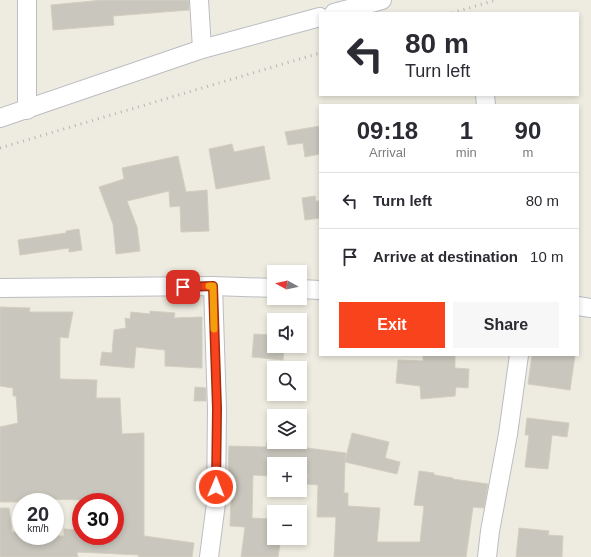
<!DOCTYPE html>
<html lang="en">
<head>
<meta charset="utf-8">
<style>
	body { margin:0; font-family:Arial,sans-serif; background:#f7f7f7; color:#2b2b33; height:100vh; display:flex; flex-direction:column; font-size:15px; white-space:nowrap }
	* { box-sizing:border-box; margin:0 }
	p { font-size:13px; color:#7c7c81 }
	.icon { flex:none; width:22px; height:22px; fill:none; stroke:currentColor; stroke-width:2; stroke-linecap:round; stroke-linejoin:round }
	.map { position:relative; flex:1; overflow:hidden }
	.details { position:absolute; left:319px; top:104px; width:260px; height:252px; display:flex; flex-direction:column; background:#fff; border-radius:0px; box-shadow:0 2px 6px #0003 }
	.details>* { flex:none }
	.banner { position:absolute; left:319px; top:12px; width:260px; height:84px; border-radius:0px; box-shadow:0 2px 6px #0003; background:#fff; color:#2b2b33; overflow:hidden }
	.needle { width:26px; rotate:278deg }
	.controls { position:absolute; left:267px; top:265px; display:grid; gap:8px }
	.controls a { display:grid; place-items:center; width:40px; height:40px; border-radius:0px; background:#fff; box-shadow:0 2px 6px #0003; font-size:20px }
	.speed { position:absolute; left:12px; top:493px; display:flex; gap:8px; font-size:20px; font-weight:700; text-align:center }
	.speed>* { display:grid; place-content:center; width:52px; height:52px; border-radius:50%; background:#fff; box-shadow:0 2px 6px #0003; line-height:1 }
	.speed small { font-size:10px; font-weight:400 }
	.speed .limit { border:6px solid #d22; background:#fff; color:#111 }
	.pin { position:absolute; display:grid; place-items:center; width:34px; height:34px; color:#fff; margin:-17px; border-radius:8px; box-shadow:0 2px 6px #0006 }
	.me { position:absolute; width:44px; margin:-22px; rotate:1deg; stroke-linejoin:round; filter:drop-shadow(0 0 3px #0008) }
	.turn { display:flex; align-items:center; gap:14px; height:84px; padding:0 20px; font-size:18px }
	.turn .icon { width:52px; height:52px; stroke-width:2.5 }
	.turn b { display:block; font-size:28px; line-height:34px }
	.eta { display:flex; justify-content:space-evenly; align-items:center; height:68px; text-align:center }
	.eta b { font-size:24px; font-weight:600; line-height:28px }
	.action { display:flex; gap:8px; margin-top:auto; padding:8px 20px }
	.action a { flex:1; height:46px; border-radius:0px; background:#f8431c; color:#fff; font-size:16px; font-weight:600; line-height:46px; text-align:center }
	.action a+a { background:#f7f7f7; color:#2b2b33 }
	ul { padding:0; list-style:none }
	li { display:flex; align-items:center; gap:12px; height:56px; padding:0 20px; border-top:1px solid #e1e1e2 }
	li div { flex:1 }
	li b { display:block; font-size:15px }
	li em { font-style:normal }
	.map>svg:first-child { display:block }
	.building { fill:#c9c6bd; stroke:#d3cebe }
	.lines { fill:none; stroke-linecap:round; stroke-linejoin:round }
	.minor-casing { stroke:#bbbdc3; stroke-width:20 }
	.minor { stroke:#fff; stroke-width:18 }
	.rail { stroke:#b4b5b6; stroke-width:3; stroke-dasharray:1 5; stroke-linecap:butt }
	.route-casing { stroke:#a12c12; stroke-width:10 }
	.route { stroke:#f8431c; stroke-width:7 }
	.slow { stroke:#f59e0b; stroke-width:7 }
</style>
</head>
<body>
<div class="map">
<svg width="591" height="557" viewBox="0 0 591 557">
	<rect width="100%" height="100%" fill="#eeece0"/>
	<g class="building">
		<polygon points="103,0 189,0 189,10 113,16 114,25 53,30 51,5"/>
		<polygon points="320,126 320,154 305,157 303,143 288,145 285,132"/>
		<polygon points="232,144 234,152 264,146 270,179 216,189 209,149"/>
		<polygon points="178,156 186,192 207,190 209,231 181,232 180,206 170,207 169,191 127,201 137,227 140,251 116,254 113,224 99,187 124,179 122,168"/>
		<polygon points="315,196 316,201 320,201 320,218 305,220 302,198"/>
		<polygon points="79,229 82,250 69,252 69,248 20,255 18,240 66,233 66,231"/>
		<polygon points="0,307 30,308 29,312 73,312 68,338 60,337 60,379 97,380 96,398 120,398 122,434 144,433 144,536 194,543 192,557 138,557 139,555 77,552 78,557 0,557 0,508 9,508 12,532 18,532 18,536 64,536 64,529 81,530 81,536 115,536 115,502 81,502 81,500 49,499 40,499 39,502 0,502 0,427 18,423 16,396 13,396 13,388 0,386"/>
		<polygon points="150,311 175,313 174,318 202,317 202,368 165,366 165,350 136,347 134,368 100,365 102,352 112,353 114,330 126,328 125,318 130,319 131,312 150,314"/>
		<polygon points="254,334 274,335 274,346 284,346 283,360 252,357"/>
		<polygon points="423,355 455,355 455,368 469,369 468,388 456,387 455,396 421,399 420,386 396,383 398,360 423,361"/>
		<polygon points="532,355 575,355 570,390 528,384"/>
		<polygon points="195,387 206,388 206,401 194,401"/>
		<polygon points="527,418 569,423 567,437 552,435 548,469 525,467 529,435 525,435"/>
		<polygon points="352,433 389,442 385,458 400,462 397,474 345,462 344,493 348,493 348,506 380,508 377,542 420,542 424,506 414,505 419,471 434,473 434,475 453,478 453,479 488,484 484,508 473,507 466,557 334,557 336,517 317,517 318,485 306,484 308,475 304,475 306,464 270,464 269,476 253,475 252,518 272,519 271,528 274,528 274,538 281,538 278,557 241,557 245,527 230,526 232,477 228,477 229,446 266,447 267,442 300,442 299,447 346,453 345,461"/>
		<polygon points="519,528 549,531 548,535 563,536 562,557 516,557"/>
	</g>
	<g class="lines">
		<g class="minor-casing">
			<g id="minor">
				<polyline points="27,0 27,110"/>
				<polyline points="199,0 202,49"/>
				<polyline points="334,13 382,0"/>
				<polyline points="485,95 486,105"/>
				<polyline points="0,118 202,49 320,17"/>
				<polyline points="0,288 213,286 274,288"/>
				<polyline points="300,289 320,290"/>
				<polyline points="578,306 591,308"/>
				<polyline points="209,557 216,503 217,409 213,286"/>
				<polyline points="487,557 490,531 508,434 519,355"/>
			</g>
		</g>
		<use href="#minor" class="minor"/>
		<g class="rail">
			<polyline points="452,13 496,0"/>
			<polyline points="0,148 320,53"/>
		</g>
	</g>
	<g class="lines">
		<g class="route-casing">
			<polyline id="route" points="183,287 213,286 217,409 216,487"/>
		</g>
		<use href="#route" class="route"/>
		<polyline class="slow" points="209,286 213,286 214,329"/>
	</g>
</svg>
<div class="controls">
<a><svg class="needle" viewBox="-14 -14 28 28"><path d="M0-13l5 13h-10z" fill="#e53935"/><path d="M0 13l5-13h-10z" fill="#7c7c81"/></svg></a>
<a><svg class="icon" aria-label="sound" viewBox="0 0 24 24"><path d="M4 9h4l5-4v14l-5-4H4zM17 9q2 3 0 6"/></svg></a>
<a><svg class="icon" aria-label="search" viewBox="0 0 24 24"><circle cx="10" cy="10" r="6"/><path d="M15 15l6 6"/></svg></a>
<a><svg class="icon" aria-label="layers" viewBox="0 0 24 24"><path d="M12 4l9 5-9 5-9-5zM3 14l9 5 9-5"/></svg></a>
<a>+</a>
<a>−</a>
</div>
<div class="speed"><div>20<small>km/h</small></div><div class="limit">30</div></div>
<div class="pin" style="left:183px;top:287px;background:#d93025"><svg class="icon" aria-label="arrive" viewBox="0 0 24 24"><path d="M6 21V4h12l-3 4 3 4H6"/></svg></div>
<svg class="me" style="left:216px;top:487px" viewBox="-20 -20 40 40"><circle r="17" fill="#f8431c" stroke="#fff" stroke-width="3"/><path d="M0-11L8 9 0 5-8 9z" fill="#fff"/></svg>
<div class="banner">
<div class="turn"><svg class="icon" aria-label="left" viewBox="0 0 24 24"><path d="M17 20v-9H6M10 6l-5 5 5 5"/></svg><div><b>80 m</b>Turn left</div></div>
</div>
<section class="details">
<div class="eta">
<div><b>09:18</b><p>Arrival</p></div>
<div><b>1</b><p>min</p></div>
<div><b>90</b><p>m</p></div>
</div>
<ul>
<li><svg class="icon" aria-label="left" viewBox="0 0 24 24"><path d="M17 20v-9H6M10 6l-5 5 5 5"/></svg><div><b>Turn left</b></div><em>80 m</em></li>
<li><svg class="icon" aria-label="arrive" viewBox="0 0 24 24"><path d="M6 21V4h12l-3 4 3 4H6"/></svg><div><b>Arrive at destination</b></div><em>10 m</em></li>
</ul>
<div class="action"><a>Exit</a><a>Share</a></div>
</section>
</div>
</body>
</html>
